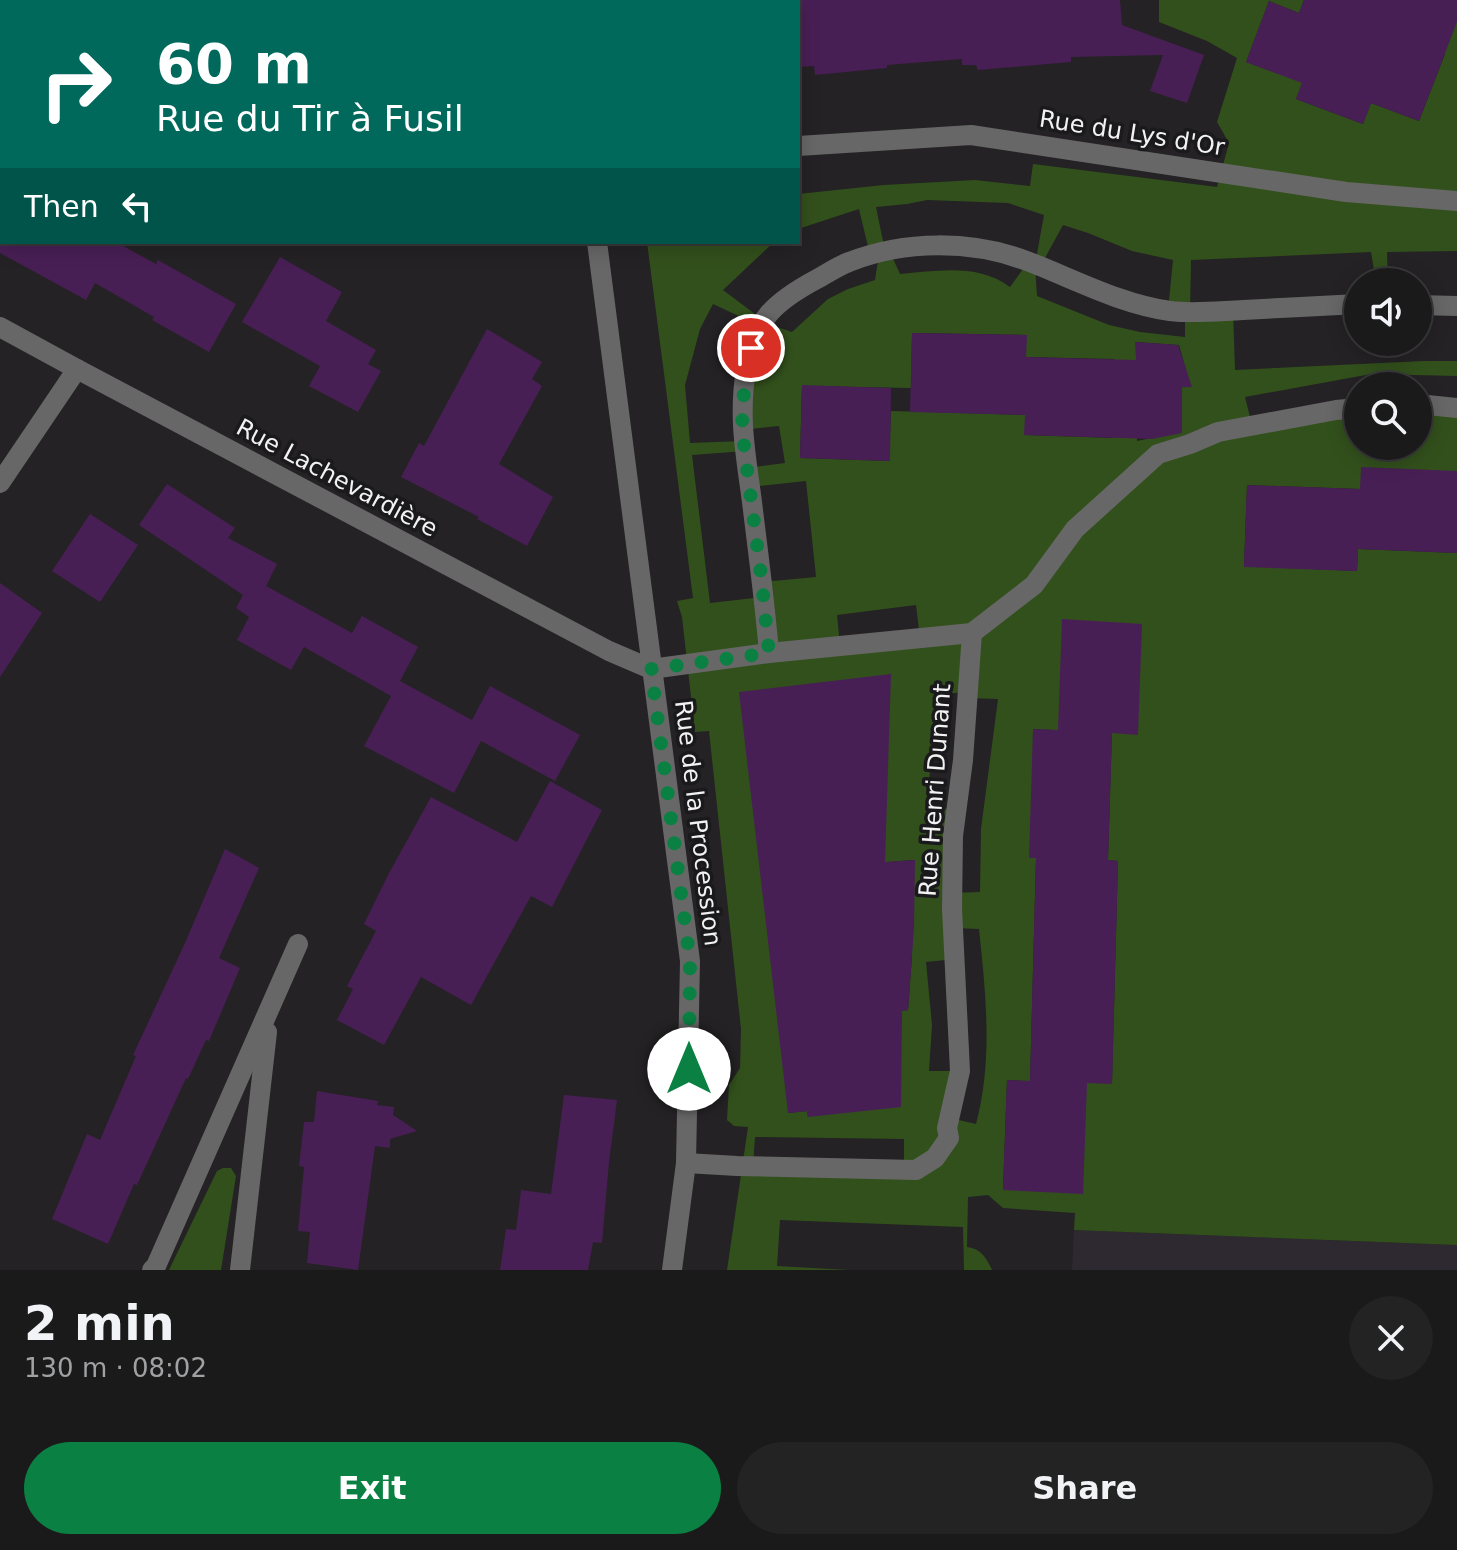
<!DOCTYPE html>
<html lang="en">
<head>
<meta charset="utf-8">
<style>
	body { margin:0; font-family:"DejaVu Sans",sans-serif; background:#242324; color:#f1f3f6; height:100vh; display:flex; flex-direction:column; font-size:30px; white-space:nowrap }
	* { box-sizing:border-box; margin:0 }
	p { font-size:26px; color:#a0a1a3 }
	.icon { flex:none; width:44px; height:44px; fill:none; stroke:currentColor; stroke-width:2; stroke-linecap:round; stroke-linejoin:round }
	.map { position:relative; height:1270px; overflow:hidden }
	.details { display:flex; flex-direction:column; background:#1b1a1b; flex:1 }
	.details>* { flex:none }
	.top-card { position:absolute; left:0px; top:0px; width:800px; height:244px; box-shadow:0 4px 20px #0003,0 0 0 2px #39383a; background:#00695c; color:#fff; overflow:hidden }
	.controls { position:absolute; left:1344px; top:268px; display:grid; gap:16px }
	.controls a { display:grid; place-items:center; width:88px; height:88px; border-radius:50%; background:#1b1a1b; box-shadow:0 4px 20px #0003,0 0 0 2px #39383a; font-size:40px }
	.pin { position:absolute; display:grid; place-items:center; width:68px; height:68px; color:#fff; margin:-34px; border:4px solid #fff; border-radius:50%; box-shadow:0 2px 8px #0007 }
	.me { position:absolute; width:88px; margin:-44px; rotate:0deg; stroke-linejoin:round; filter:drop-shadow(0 0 6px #0008) }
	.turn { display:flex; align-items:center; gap:28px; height:168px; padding:0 24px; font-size:36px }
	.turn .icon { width:104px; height:104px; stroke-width:2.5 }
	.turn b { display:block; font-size:56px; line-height:68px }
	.then { display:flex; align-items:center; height:76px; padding:0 24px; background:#0003; gap:16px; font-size:30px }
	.round { display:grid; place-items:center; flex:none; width:84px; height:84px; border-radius:42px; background:#242324 }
	.head { display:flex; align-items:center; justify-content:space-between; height:136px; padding:0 24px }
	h1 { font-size:48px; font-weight:700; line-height:60px }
	.button { display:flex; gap:16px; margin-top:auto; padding:16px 24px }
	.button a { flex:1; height:92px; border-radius:48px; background:#0b8043; color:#fff; font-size:32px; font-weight:700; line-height:92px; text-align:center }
	.button a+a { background:#242324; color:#f1f3f6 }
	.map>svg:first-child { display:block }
	.built { fill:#2e2930 }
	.green { fill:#32501c; fill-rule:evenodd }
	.building { fill:#481f55 }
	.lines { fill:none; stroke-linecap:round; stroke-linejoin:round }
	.lane { stroke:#686767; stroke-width:20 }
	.street { stroke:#686767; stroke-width:20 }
	.route { stroke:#0b8043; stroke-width:14; stroke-dasharray:0 25.2 }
	.labels { text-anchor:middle; stroke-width:7; stroke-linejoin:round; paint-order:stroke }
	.street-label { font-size:24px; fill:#f3f2f3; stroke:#1a191b }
</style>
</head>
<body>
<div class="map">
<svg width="1457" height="1270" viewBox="0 0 1457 1270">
	<rect width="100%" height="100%" fill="#242224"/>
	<polygon class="built" points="1074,1230 1457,1245 1457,1270 1072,1270"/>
	<g class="green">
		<path d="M 1159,0 L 1304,0 L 1299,13 L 1269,1 L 1246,62 L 1276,73 L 1304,78 L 1296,99 L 1363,124 L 1371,103 L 1419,121 L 1445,54 L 1414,42 L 1457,13 L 1457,251 L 1387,252 L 1388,282 L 1376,282 L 1371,252 L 1191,260 L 1190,311 L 1233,310 L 1235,370 L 1424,361 L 1457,361 L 1457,376 L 1371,374 L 1245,397 L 1252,425 L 1358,408 L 1358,446 L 1418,446 L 1418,404 L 1457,408 L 1457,471 L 1360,489 L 1247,485 L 1244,566 L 1357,571 L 1358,549 L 1457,553 L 1457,1245 L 1074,1230 L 1075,1213 L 1003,1208 L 988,1195 L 968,1197 L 967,1247 C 981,1249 986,1257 992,1270 L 964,1270 L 963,1227 L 780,1220 L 777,1266 L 849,1270 L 727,1270 L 748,1127 L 734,1126 L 727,1120 L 729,1085 L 740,1068 L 741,1029 L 709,731 L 695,732 L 682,617 L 677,601 L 693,598 L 647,242 L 774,242 L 723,290 L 763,320 L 762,322 L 792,332 L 828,299 L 848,289 L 875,280 L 879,254 L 870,255 L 859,209 L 798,229 L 798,194 L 884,185 L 975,180 L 1030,186 L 1033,164 L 1217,187 L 1229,143 L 1217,122 L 1237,58 L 1207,41 L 1159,22 ZM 927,200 L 1008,203 L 1044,215 L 1035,265 L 1028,262 L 1010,287 C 978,263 937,271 900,274 L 889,250 L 885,251 L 876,207 L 907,204 ZM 1063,225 L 1088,233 L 1132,251 L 1173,260 L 1168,311 L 1185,312 L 1185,337 L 1140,332 L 1109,325 L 1037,296 L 1035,266 L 1040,267 ZM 713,304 L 760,326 L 742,430 L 779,426 L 785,463 L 747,468 L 763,597 L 710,603 L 692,455 L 745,451 L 743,441 L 690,443 L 685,385 L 700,329 ZM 912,333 L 1026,335 L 1026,357 L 1114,359 L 1112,438 L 1025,435 L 1025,415 L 891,411 L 889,461 L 800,458 L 802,386 L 911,388 ZM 1136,342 L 1179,345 L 1191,387 L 1155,388 L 1155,406 L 1182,405 L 1182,432 L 1137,441 ZM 806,481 L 816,577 L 762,582 L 751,487 ZM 916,605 L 920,638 L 840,646 L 837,615 ZM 968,692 L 968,698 L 998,699 L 981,829 L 980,892 L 952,893 L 957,810 L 926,806 L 939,694 ZM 1033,729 L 1112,733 L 1108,860 L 1118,861 L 1112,1083 L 1087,1083 L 1003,1189 L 1007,1080 L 1030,1081 L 1036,858 ZM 914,860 L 914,914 L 883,919 L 912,957 L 908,1010 L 887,1012 L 808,1117 L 807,1111 L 789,1113 L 874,863 ZM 954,928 L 979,929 C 986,994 993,1061 976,1124 L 950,1118 L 960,1071 L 929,1071 L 932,1025 L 926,962 L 955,959 ZM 755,1137 L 904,1139 L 904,1169 L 753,1166 Z"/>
		<polygon points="223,1168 231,1168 236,1176 221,1270 169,1270 217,1171"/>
	</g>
	<g class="building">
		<polygon points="798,0 1120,0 1122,25 1204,55 1187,103 1150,91 1163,55 1071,57 1071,62 978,70 976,65 962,65 962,59 887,65 887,68 815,75 814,66 798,67"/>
		<polygon points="1304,0 1457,0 1457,22 1419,121 1371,103 1363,124 1296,99 1302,83 1246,62 1269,1 1299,13"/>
		<polygon points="0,242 116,242 156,264 158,260 236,304 209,352 152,320 154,317 95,283 86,300 0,253"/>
		<polygon points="280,257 342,292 326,321 376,350 368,364 381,371 358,412 309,386 320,366 242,322"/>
		<polygon points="487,329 542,362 532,379 542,386 499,464 553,497 527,546 477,519 479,517 401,477 419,443 424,446"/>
		<polygon points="912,333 1027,335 1026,357 1136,360 1135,342 1178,345 1192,387 1182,387 1182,433 1152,439 1024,435 1025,415 910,412"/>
		<polygon points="802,385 891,388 890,461 800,458"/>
		<polygon points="1361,467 1457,471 1457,553 1358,549 1357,571 1244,567 1247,485 1360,489"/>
		<polygon points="167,484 235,528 228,538 277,564 266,586 352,633 362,616 418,647 400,681 472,720 490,686 580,735 555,781 481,741 454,793 364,746 391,696 304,647 291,670 237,640 249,617 236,608 243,595 139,525"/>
		<polygon points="90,514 138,545 100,602 52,571"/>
		<polygon points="0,583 42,613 0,677"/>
		<polygon points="1062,619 1142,624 1138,735 1112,733 1108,860 1118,861 1112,1084 1087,1083 1083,1194 1003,1190 1007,1080 1030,1081 1036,858 1029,858 1033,729 1058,730"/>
		<polygon points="891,674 885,862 915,860 914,928 908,1010 902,1011 901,1107 808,1117 807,1111 788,1113 739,692"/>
		<polygon points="550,781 602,810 552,907 531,896 471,1005 421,977 384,1045 337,1020 353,989 347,986 376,931 364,924 388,875 431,797 517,842"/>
		<polygon points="225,849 259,868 219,958 240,968 209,1041 206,1040 188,1079 186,1078 137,1185 134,1184 108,1244 52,1219 87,1134 100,1140 136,1056 133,1055 185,943"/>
		<polygon points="317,1091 378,1101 377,1105 394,1107 393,1115 417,1131 390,1139 390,1148 375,1146 358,1270 307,1263 310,1232 298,1231 304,1167 299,1166 304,1122 314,1122"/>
		<polygon points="564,1095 617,1100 609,1162 602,1243 593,1242 588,1270 500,1270 506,1229 516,1230 521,1190 551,1194"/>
	</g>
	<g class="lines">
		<polyline class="lane" points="179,0 182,2"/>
		<g class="street">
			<polyline points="568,0 568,2"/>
			<polyline points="798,146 971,135 1346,192 1457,201"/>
			<polyline points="597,242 690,961 686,1163 672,1270"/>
			<polyline points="1418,305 1457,306"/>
			<polyline points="0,327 77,369 609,651 651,669 769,653 972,633"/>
			<polyline points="1418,404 1457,408"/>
			<polyline points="0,483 77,369"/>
			<path d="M 769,653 C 765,603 758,552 752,502 C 746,456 738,417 746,370 C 754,320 774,302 817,279 C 828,273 838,266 849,262 C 905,240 971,240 1027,261 C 1074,279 1120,304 1170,311 C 1194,314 1219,311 1243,310 C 1281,308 1320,306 1358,304"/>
			<polyline points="686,1163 737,1166 916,1170 935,1158 949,1138 947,1128 960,1071 952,909 953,836 963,760 972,633 1034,585 1075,529 1158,454 1190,444 1218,432 1336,410 1358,408"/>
			<polyline points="152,1270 156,1266 298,944"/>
			<polyline points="240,1270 267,1032"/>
		</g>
	</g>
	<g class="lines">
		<polyline class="route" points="689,1069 690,961 651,669 769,653 762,583 742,430 743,400 751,348"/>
	</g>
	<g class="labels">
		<g class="street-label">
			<text transform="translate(1132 133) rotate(9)" y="8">Rue du Lys d'Or</text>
			<text transform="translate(337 478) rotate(28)" y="8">Rue Lachevardière</text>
			<text transform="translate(935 790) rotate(-86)" y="8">Rue Henri Dunant</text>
			<text transform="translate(698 823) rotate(83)" y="8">Rue de la Procession</text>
		</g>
	</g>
</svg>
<div class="controls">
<a><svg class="icon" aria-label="sound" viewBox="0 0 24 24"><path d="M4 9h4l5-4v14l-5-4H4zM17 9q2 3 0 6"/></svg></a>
<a><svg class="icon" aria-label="search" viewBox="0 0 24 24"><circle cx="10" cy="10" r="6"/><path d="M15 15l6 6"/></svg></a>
</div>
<div class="pin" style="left:751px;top:348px;background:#d93025"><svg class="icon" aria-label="arrive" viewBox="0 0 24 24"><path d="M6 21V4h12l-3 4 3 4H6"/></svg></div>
<svg class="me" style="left:689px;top:1069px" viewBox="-20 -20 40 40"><circle r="19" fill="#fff"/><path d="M0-13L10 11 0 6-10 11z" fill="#0b8043"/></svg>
<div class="top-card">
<div class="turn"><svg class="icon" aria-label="right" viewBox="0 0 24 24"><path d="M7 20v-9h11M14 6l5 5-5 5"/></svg><div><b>60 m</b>Rue du Tir à Fusil</div></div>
<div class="then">Then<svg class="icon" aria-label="left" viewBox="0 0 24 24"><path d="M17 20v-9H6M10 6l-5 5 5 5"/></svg></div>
</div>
</div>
<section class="details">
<div class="head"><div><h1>2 min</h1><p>130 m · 08:02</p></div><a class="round"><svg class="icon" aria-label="close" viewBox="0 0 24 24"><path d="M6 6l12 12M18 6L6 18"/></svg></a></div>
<div class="button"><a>Exit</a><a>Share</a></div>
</section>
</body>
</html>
